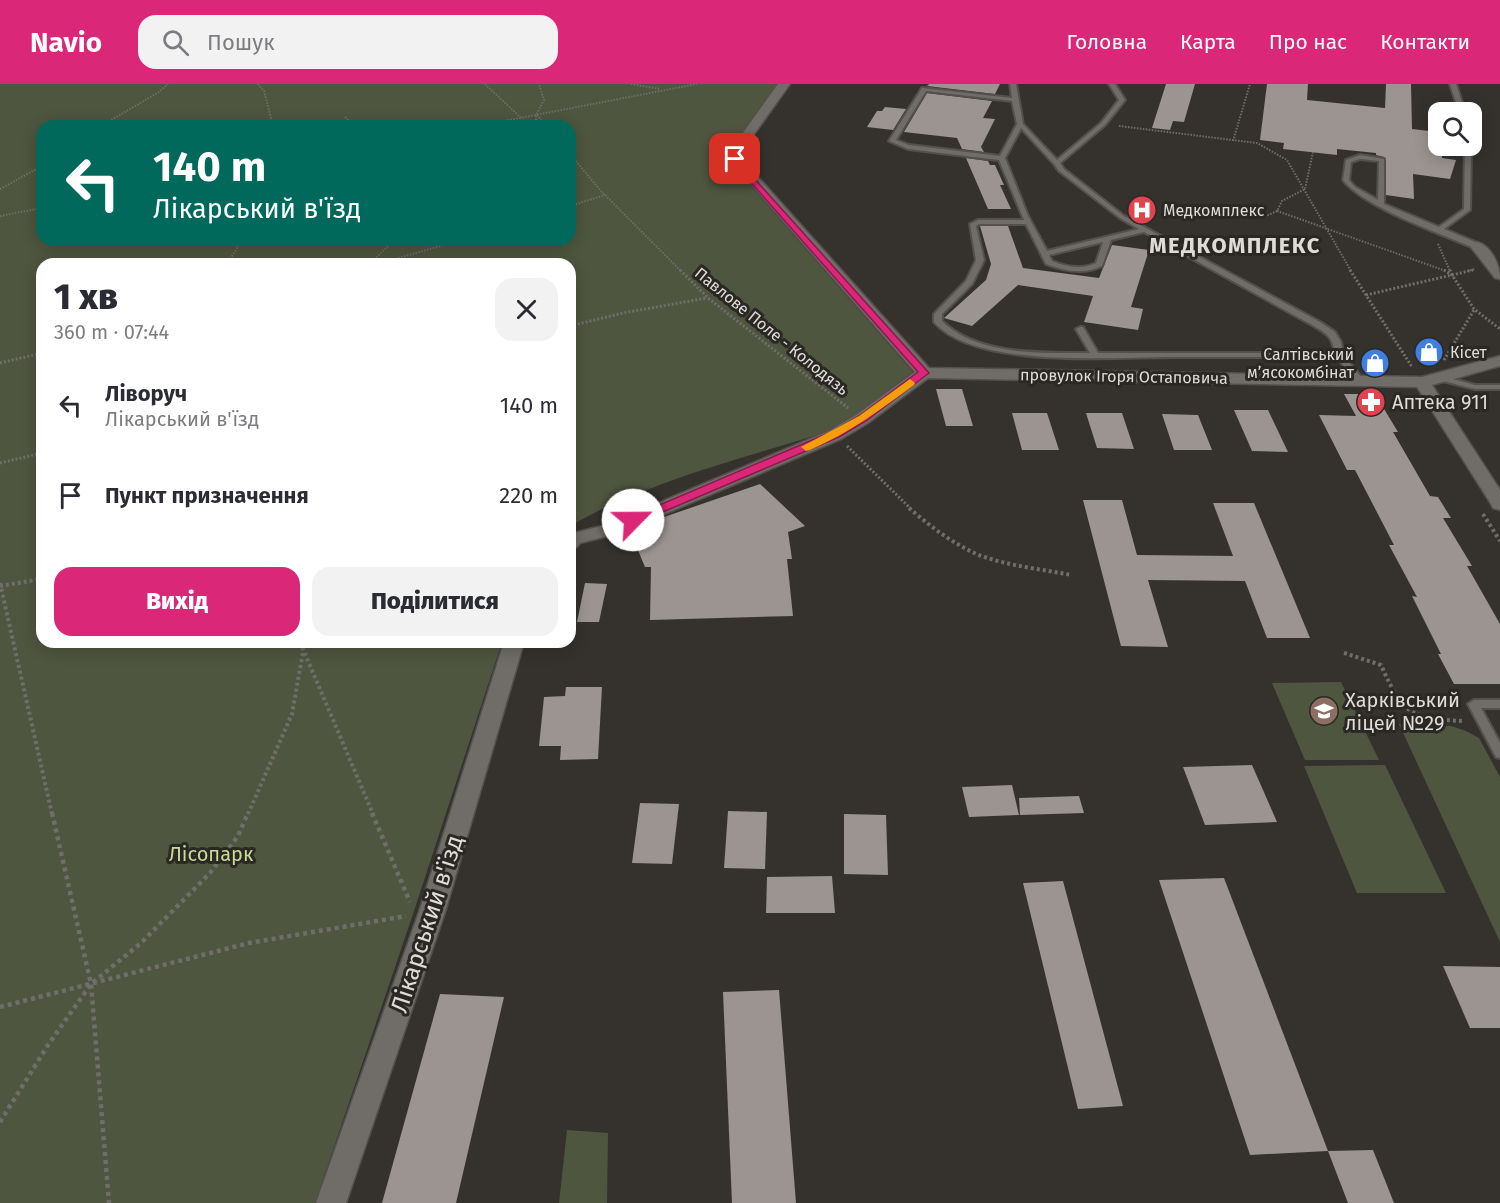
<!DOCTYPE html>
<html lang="uk">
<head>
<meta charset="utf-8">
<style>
	body { margin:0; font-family:"Fira Sans",sans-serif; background:#f2f2f3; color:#2b2b33; height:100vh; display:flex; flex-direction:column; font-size:22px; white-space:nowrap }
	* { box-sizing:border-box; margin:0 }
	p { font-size:20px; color:#7c7c81 }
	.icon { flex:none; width:33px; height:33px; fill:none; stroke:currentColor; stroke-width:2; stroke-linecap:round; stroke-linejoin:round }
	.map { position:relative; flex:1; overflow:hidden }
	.sheet { position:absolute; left:36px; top:174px; width:540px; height:390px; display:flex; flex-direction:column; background:#fff; border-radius:18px; box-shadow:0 3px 15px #0003 }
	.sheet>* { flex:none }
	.banner { position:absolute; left:36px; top:36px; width:540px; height:126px; border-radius:18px; box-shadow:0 3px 15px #0003; background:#00695c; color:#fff; overflow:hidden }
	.tools { position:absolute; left:1428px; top:18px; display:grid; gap:12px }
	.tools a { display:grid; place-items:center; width:54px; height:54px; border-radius:12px; background:#fff; box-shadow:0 3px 15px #0003; font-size:30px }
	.pin { position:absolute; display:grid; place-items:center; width:51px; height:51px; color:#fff; margin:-26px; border-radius:12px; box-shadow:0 3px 9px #0006 }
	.me { position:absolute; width:66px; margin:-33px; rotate:67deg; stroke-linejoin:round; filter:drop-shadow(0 0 4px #0008) }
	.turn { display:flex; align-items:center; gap:21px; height:126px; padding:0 18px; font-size:27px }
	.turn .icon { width:78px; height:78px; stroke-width:2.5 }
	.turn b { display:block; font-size:42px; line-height:51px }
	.round { display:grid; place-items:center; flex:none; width:63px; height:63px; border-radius:18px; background:#f2f2f3 }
	.head { display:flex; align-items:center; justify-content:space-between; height:102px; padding:0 18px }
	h1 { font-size:36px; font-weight:800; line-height:45px }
	.cta { display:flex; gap:12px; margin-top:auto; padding:12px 18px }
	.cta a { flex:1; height:69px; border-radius:18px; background:#db2777; color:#fff; font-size:24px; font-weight:800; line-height:69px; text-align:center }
	.cta a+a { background:#f2f2f3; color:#2b2b33 }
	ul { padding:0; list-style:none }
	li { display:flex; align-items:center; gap:18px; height:90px; padding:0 18px }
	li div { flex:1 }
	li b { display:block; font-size:22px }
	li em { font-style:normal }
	header { display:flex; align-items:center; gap:36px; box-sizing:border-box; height:84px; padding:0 30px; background:#db2777; color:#fff }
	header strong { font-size:28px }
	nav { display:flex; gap:33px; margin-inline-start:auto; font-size:21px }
	.search { width:420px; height:54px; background:#f2f2f3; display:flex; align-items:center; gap:15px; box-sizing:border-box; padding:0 21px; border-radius:18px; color:#7c7c81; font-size:22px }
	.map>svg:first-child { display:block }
	.green { fill:#4f563f; fill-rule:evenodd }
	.building { fill:#9b9491 }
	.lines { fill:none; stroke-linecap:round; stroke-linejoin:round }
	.service-casing { stroke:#53504d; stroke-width:4 }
	.minor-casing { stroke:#53504d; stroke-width:3 }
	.path-far3 { stroke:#706e6a; stroke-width:2; stroke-dasharray:1.5 1.5; stroke-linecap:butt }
	.path-far2 { stroke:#706e6a; stroke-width:3; stroke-dasharray:2 2; stroke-linecap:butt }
	.path-far1 { stroke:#706e6a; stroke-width:4; stroke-dasharray:3 3; stroke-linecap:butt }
	.path { stroke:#706e6a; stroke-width:4.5; stroke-dasharray:4 4; stroke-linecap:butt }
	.service { fill:#706d68; fill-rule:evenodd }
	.minor { fill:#706d68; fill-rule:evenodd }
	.route { fill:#db2777; stroke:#8e194d; stroke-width:1.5 }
	.slow { fill:#f59e0b }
	.labels { text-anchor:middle; stroke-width:6; stroke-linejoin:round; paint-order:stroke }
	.far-poi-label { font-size:16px; fill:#dedcd9; stroke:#2b2824; text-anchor:start }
	.far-street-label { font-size:16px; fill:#dedcd9; stroke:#2b2824 }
	.poi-label { font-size:20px; fill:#dedcd9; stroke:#2b2824; text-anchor:start }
	.park-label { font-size:20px; fill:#c7db97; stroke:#2b2824 }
	.far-district-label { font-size:22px; font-weight:bold; letter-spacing:1.5px; fill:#dedcd9; stroke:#2b2824 }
	.near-street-label { font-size:24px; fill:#dedcd9; stroke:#2b2824 }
</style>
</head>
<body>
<header>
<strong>Navio</strong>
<div class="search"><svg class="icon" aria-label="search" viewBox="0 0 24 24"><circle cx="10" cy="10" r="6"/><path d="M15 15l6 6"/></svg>Пошук</div>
<nav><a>Головна</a><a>Карта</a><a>Про нас</a><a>Контакти</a></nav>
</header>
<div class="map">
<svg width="1500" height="1119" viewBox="0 0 1500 1119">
	<rect width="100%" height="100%" fill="#35322e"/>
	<g class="green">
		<path d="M 0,0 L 784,0 L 735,76 L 741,91 L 913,288 L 849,337 L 829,347 C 742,375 650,396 570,442 L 570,180 L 42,180 L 42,558 L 502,558 L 414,827 L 315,1119 L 0,1119 ZM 42,42 L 570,42 L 570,156 L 42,156 Z"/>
		<polygon points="1341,598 1379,676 1305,676 1272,599"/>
		<polygon points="1399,640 1451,642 1466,647 1479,654 1500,693 1500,858"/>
		<polygon points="1385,681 1446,809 1357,809 1304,682"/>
		<polygon points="567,1046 608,1049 607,1119 559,1119"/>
	</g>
	<g class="building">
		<polygon points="929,0 1000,0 995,10 927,2"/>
		<polygon points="1166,0 1195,0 1184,38 1173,37 1170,46 1152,44"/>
		<polygon points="1267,0 1308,0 1307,16 1385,24 1386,0 1411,0 1412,45 1438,48 1438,62 1442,62 1442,74 1456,76 1450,95 1413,90 1414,115 1386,111 1384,73 1376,71 1376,69 1337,65 1337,71 1283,65 1284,59 1260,56"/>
		<polygon points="927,9 992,17 983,34 995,35 981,63 984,68 962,65 957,54 904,48"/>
		<polygon points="885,23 906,25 893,46 867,43 877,27 882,27"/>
		<polygon points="966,74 988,77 990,81 995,81 1004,101 1000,101 1011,125 988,125"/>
		<polygon points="980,142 1008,142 1023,184 1099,194 1112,161 1149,166 1131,223 1143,225 1138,246 1084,238 1093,212 1018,201 972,242 944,234 986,196 991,180"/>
		<polygon points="936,305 962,305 973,342 946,342"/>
		<polygon points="1344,310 1375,310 1398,348 1393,348 1430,412 1438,413 1451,434 1443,434 1472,482 1467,482 1500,540 1500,600 1454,600 1438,570 1441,570 1412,512 1417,513 1389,461 1394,461 1355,386 1347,386 1319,331 1356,332"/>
		<polygon points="1234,326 1268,326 1288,368 1252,367"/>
		<polygon points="1012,329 1047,329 1059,366 1022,366"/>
		<polygon points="1086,329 1122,329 1134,365 1097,364"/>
		<polygon points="1162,330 1198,331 1212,366 1174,366"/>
		<polygon points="760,400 805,442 788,448 792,475 787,475 793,532 650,536 651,483 645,483 630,447 664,433"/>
		<polygon points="1083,416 1122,416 1137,471 1233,472 1213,419 1254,419 1310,554 1267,554 1245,497 1148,496 1168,563 1121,562"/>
		<polygon points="585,499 607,500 599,538 577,538"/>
		<polygon points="566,603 602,603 598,675 560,676 561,662 539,662 544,613 565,612"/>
		<polygon points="1252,681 1277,738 1205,741 1183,683"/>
		<polygon points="1012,701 1019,731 969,733 962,703"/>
		<polygon points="1079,712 1084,729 1020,731 1019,714"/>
		<polygon points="640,719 679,720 672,780 632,779"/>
		<polygon points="728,727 767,728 765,785 724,784"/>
		<polygon points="844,730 886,731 888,791 844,790"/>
		<polygon points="832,792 835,829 766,829 767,793"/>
		<polygon points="1224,794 1328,1067 1250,1071 1159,796"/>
		<polygon points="1063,797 1123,1022 1078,1025 1023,799"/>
		<polygon points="1443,882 1500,883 1500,944 1470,944"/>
		<polygon points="779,906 796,1119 732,1119 723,908"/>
		<polygon points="440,910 504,913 456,1119 382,1119"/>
		<polygon points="1373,1066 1394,1119 1348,1119 1328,1067"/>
	</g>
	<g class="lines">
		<g class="service-casing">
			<g id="service">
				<path d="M 1010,0 L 1016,0 L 1023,40 L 1057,76 L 1101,39 L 1119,16 L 1109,0 L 1115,0 L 1125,16 L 1105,41 L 1060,79 L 1064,85 L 1124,132 L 1320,238 L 1335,248 L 1341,258 L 1343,271 L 1362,294 L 1362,298 L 1356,298 L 1337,273 C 1282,273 1227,273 1172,273 C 1112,273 975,285 934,238 L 934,230 L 966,197 L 976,176 L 970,140 L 978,136 L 1024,136 L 999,76 L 908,65 L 889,57 L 922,4 L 1012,14 ZM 926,7 L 1012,17 L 1017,40 L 1000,72 L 909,61 L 896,56 ZM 1021,44 L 1054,80 L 1059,87 L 1120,134 L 1139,145 L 1047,167 L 1028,132 L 1005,74 ZM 979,140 L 1026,140 L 1046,180 C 1064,187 1084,191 1102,182 L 1111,156 L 1144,148 L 1314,242 C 1327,250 1332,252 1335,269 L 1098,269 L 1083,243 L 1080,243 L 1076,245 L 1090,269 C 1043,269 978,272 942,237 L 942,230 L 972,200 L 984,176 L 976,142 ZM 1103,158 L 1096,179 C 1082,186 1066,183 1052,177 L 1049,171 Z"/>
				<polygon points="1450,0 1456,0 1465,28 1459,28"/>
				<path d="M 1465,62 L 1471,62 L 1470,126 L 1444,145 L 1480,160 L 1480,164 L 1474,164 C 1440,149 1365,124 1343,96 L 1346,76 L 1360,71 L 1384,75 L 1384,120 L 1439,143 L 1464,125 ZM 1360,75 L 1379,77 L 1378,116 L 1355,103 L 1349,96 L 1351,78 Z"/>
				<polygon points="1439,292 1442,292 1475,301 1500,301 1500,305 1475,305 1439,296"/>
				<polygon points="1474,616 1500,616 1500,624 1481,624 1500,659 1500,674 1496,673 1468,620"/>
			</g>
		</g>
		<g class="minor-casing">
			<g id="minor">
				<polygon points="778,0 790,0 742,67 741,74 929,284 1422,293 1500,272 1500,282 1432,301 1500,406 1500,426 1493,424 1491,420 1417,303 928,294 868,339 841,355 620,449 580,459 577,463 570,465 570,450 606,441 829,347 856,331 915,288 729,75 730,67"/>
				<path d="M 1477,158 C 1492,162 1500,182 1500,195 L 1495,194 L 1470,162 Z"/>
				<polygon points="504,558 524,558 445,828 346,1119 316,1119 419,828"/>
			</g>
		</g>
		<g class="path-far3">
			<polyline points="258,0 264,7 273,42"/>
			<polyline points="485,0 521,34"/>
			<polyline points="631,0 660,5"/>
			<polyline points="537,31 546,42"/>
			<polyline points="345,33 354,42"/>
			<polyline points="101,42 159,8 168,0"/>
			<polyline points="478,42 697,0"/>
			<polyline points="536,42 536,31 544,16 539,0"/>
			<polyline points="1119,42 1257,59 1287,76 1351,187"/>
			<polyline points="1233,57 1250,0"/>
			<polyline points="1313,68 1305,105 1282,117 1277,127 1446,187"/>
			<polyline points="570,70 601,107 681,187"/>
			<polyline points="0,105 42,82"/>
			<polyline points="570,122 605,111"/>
			<polyline points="1256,129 1266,132 1277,127"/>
			<polyline points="0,132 42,124"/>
			<polyline points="1438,160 1450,187"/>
			<polyline points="227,180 242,156"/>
			<polyline points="370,180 394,156"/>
			<polyline points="378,180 461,156"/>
			<polyline points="1467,187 1475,185"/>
		</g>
		<g class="path-far2">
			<polyline points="680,186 708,214 848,324"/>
			<polyline points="1350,186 1412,283"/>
			<polyline points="1444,186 1452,191 1474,225 1500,245"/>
			<polyline points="1452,191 1473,186"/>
			<polyline points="1366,211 1452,191 1450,186"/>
			<polyline points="570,242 623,229 707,214"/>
			<polyline points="1444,276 1474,226"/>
			<polyline points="0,279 42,269"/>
			<polyline points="847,362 911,425"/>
			<polyline points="0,379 42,369"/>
		</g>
		<g class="path-far1">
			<path d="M 909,424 C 930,442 953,460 979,471 C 1008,482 1041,485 1071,491"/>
			<polyline points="1483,430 1500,457"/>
			<polyline points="0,499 52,730"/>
			<polyline points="0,502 42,495"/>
			<polyline points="300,558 373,730"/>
			<path d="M 1344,569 L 1381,581 C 1403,630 1410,635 1464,637"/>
			<polyline points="248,730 292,630 303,568"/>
		</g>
		<g class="path">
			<polyline points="52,729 91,900 109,1119"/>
			<polyline points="372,729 410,818"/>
			<polyline points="0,923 249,859 406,832"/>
			<polyline points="0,1038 48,961 91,900 141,859 210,789 238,752 248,729"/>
		</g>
		<use href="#service" class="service"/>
		<use href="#minor" class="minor"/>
	</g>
	<polygon class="route" points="735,73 929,289 866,337 839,353 637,439 629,439 629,434 831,348 859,332 918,288 732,77 731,75"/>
	<path class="slow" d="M 910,295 L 915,299 L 914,301 C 880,326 849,349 810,366 L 806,367 L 801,363 L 859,332 Z"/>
	<defs>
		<g id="hospital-disc" transform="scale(1.5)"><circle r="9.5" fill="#e0444e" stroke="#2b2824"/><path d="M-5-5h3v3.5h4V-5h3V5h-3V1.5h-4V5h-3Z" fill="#fff"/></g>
		<g id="shop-disc" transform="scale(1.5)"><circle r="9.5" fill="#3f7fe0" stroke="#2b2824"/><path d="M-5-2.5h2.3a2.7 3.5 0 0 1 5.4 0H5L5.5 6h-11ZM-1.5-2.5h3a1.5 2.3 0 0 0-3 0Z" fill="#fff"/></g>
		<g id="pharmacy-disc" transform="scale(1.5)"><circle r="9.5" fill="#e0444e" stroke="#2b2824"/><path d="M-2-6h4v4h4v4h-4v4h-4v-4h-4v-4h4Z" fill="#fff"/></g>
		<g id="school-disc" transform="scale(1.5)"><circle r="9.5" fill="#8d6e63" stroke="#2b2824"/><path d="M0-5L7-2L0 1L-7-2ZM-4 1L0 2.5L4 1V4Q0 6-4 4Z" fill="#fff"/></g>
	</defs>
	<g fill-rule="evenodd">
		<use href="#hospital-disc" x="1142" y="126"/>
		<use href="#shop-disc" x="1429" y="268"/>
		<use href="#shop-disc" x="1375" y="279"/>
		<use href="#pharmacy-disc" x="1371" y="318"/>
		<use href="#school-disc" x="1324" y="627"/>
	</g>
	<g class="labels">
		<g class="far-poi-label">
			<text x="1163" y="132">Медкомплекс</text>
			<text x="1450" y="274">Кісет</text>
			<text x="1354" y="276" text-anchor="end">Салтівський<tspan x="1354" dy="18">мʼясокомбінат</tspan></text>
		</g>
		<g class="far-street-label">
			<text transform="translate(772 247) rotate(39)" y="6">Павлове Поле - Колодязь</text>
			<text transform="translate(1124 292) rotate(1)" y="6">провулок Ігоря Остаповича</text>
		</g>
		<g class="poi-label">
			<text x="1392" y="325">Аптека 911</text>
			<text x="1345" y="623">Харківський<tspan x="1345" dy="23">ліцей №29</tspan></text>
		</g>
		<g class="park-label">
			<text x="211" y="777">Лісопарк</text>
		</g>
		<g class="far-district-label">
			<text x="1235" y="169">МЕДКОМПЛЕКС</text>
		</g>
		<g class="near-street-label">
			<text transform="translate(427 840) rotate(-72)" y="8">Лікарський в'їзд</text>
		</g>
	</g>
</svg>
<div class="tools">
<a><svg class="icon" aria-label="search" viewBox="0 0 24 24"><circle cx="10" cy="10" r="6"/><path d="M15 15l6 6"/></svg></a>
</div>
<div class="pin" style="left:735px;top:75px;background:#d93025"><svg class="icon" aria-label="arrive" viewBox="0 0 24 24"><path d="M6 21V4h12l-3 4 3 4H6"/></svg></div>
<svg class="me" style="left:633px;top:436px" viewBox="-20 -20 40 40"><circle r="19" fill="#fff"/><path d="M0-13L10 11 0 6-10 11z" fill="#db2777"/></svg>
<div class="banner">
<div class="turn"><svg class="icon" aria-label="left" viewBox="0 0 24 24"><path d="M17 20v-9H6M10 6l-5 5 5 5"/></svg><div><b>140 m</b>Лікарський в'їзд</div></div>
</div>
<section class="sheet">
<div class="head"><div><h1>1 хв</h1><p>360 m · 07:44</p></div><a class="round"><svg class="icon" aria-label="close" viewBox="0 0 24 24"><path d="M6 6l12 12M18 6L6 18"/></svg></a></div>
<ul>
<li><svg class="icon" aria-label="left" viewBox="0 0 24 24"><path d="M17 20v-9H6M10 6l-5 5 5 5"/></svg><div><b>Ліворуч</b><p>Лікарський в'їзд</p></div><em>140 m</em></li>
<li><svg class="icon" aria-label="arrive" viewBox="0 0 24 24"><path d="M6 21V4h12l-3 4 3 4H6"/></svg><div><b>Пункт призначення</b></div><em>220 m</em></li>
</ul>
<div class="cta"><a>Вихід</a><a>Поділитися</a></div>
</section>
</div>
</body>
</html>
